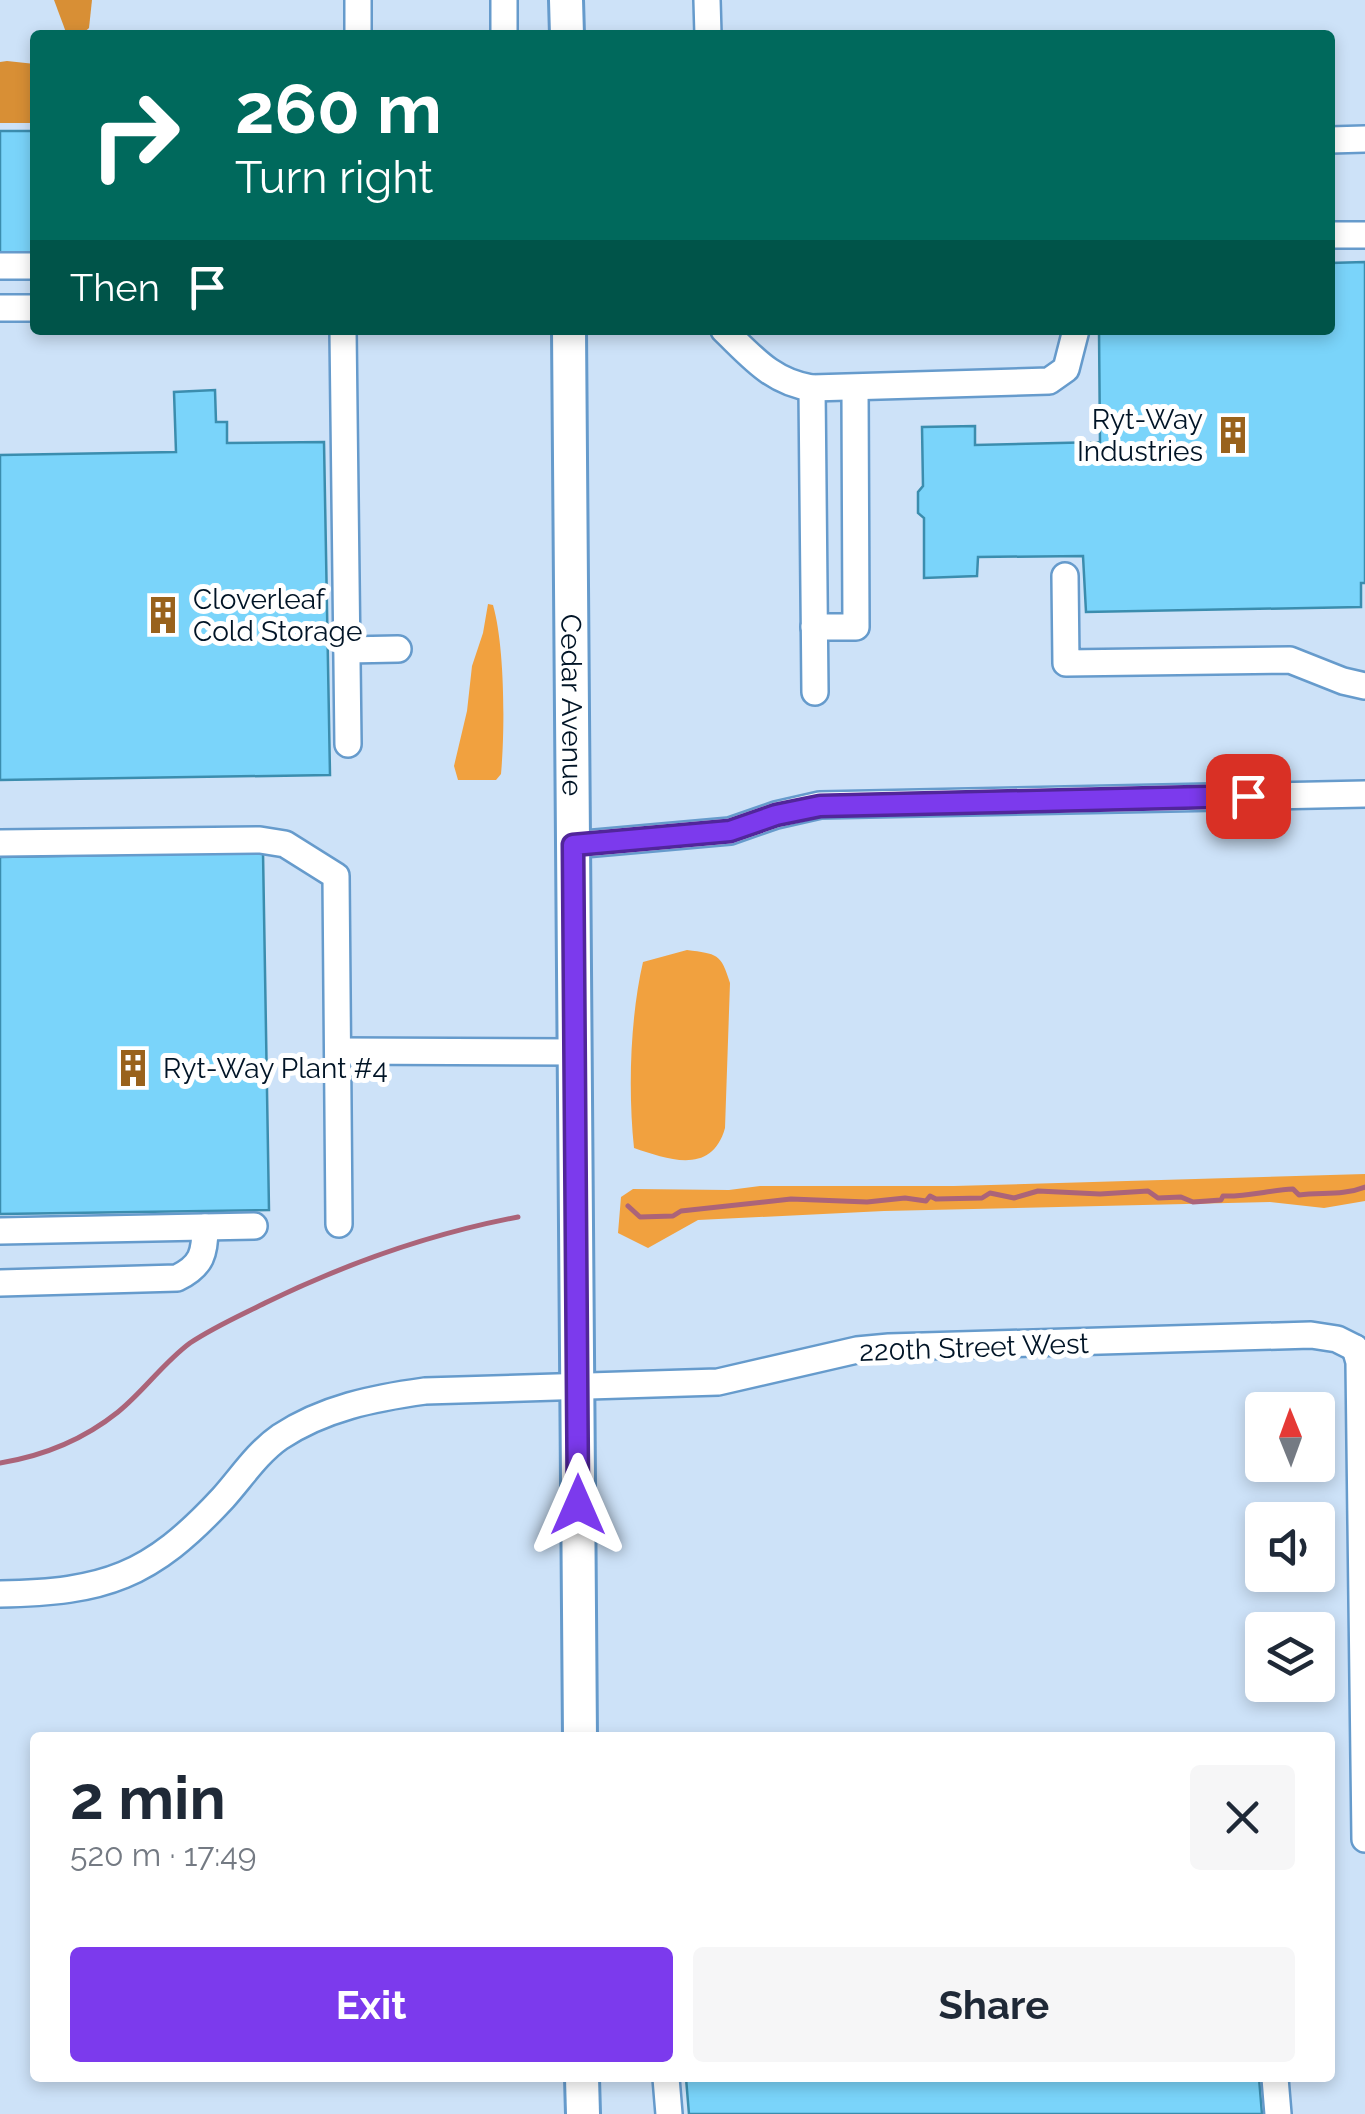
<!DOCTYPE html>
<html lang="en">
<head>
<meta charset="utf-8">
<style>
	body { margin:0; font-family:Raleway,sans-serif; background:#f6f6f7; color:#1f2937; height:100vh; display:flex; flex-direction:column; font-size:38px; white-space:nowrap }
	* { box-sizing:border-box; margin:0 }
	p { font-size:32px; color:#747a83 }
	.icon { flex:none; width:55px; height:55px; fill:none; stroke:currentColor; stroke-width:2; stroke-linecap:round; stroke-linejoin:round }
	.map { position:relative; flex:1; overflow:hidden }
	.panel { position:absolute; left:30px; top:1732px; width:1305px; height:350px; display:flex; flex-direction:column; background:#fff; border-radius:10px; box-shadow:0 5px 15px #0003 }
	.panel>* { flex:none }
	.top-card { position:absolute; left:30px; top:30px; width:1305px; height:305px; border-radius:10px; box-shadow:0 5px 15px #0003; background:#00695c; color:#fff; overflow:hidden }
	.needle { width:65px; rotate:359deg }
	.controls { position:absolute; left:1245px; top:1392px; display:grid; gap:20px }
	.controls a { display:grid; place-items:center; width:90px; height:90px; border-radius:10px; background:#fff; box-shadow:0 5px 15px #0003; font-size:50px }
	.pin { position:absolute; display:grid; place-items:center; width:85px; height:85px; color:#fff; margin:-42px; border-radius:20px; box-shadow:0 5px 15px #0006 }
	.me { position:absolute; width:110px; margin:-55px; rotate:0deg; stroke-linejoin:round; filter:drop-shadow(0 0 8px #0008) }
	.turn { display:flex; align-items:center; gap:35px; height:210px; padding:0 40px; font-size:45px }
	.turn .icon { width:130px; height:130px; stroke-width:2.5 }
	.turn b { display:block; font-size:70px; line-height:85px }
	.then { display:flex; align-items:center; height:95px; padding:0 40px; background:#0003; gap:20px; font-size:38px }
	.round { display:grid; place-items:center; flex:none; width:105px; height:105px; border-radius:10px; background:#f6f6f7 }
	.summary { display:flex; align-items:center; justify-content:space-between; height:170px; padding:0 40px }
	h1 { font-size:60px; font-weight:700; line-height:75px }
	.action { display:flex; gap:20px; margin-top:auto; padding:20px 40px }
	.action a { flex:1; height:115px; border-radius:10px; background:#7c3aed; color:#fff; font-size:40px; font-weight:700; line-height:115px; text-align:center }
	.action a+a { background:#f6f6f7; color:#1f2937 }
	.map>svg:first-child { display:block }
	.green { fill:#f1a13f }
	.forest { fill:#d88f35 }
	.lines { fill:none; stroke-linecap:round; stroke-linejoin:round }
	.stream { stroke:#ab6479; stroke-width:5 }
	.building { fill:#7ad4fa; stroke:#3b8dae; stroke-width:2.5 }
	.minor-casing { stroke:#669bcc; stroke-width:30 }
	.major-casing { stroke:#669bcc; stroke-width:38 }
	.minor { stroke:#fff; stroke-width:25 }
	.major { stroke:#fff; stroke-width:32 }
	.route-casing { stroke:#51269a; stroke-width:25 }
	.route { stroke:#7c3aed; stroke-width:18 }
	.labels { text-anchor:middle; stroke-width:10; stroke-linejoin:round; paint-order:stroke }
	.poi-label { font-size:28px; fill:#011426; stroke:#fff; text-anchor:start }
	.street-label { font-size:28px; fill:#011426; stroke:#fff }
</style>
</head>
<body>
<div class="map">
<svg width="1365" height="2114" viewBox="0 0 1365 2114">
	<rect width="100%" height="100%" fill="#cde2f8"/>
	<g class="green">
		<path d="M 488,604 L 493,605 C 505,647 505,730 501,774 L 496,780 L 458,780 L 454,766 L 467,711 L 472,666 L 483,633 Z"/>
		<path d="M 687,950 C 717,954 721,953 730,983 L 725,1128 C 712,1175 669,1160 634,1148 C 628,1091 630,1018 643,962 Z"/>
		<polygon points="1365,1174 1365,1201 1324,1208 1270,1202 884,1211 698,1220 648,1248 618,1233 621,1197 633,1189 729,1190 760,1186 954,1186"/>
	</g>
	<g class="forest">
		<polygon points="54,0 92,0 89,28 81,35 67,35"/>
		<polygon points="7,61 35,64 35,123 0,123 0,62"/>
	</g>
	<g class="lines">
		<g class="stream">
			<path d="M 628,1206 L 640,1217 L 673,1216 L 681,1211 L 791,1199 L 867,1202 L 905,1198 L 926,1201 L 930,1196 L 936,1199 L 982,1198 L 990,1193 L 1014,1198 L 1038,1191 L 1100,1194 L 1148,1191 L 1158,1198 L 1181,1197 L 1193,1202 L 1221,1200 L 1223,1196 C 1247,1197 1270,1190 1293,1189 L 1299,1195 C 1323,1192 1342,1196 1365,1187"/>
			<path d="M 0,1463 C 43,1456 83,1440 118,1412 C 144,1391 163,1363 190,1343 C 214,1327 239,1316 265,1303 C 345,1264 429,1234 518,1217"/>
		</g>
	</g>
	<g class="building">
		<polygon points="0,131 35,131 35,256 0,257"/>
		<polygon points="1365,262 1365,583 1361,583 1361,607 1086,612 1083,556 978,557 977,576 924,578 924,518 918,513 918,492 923,486 922,427 975,426 975,445 1100,442 1099,330 1330,330 1330,263"/>
		<polygon points="215,390 216,422 227,422 227,443 324,442 330,775 0,780 0,455 176,452 174,392"/>
		<polygon points="263,852 269,1210 0,1214 0,857"/>
		<polygon points="686,2078 1259,2078 1262,2114 689,2114"/>
	</g>
	<g class="lines">
		<g class="minor-casing">
			<g id="minor">
				<polyline points="358,0 358,35"/>
				<polyline points="504,0 504,35"/>
				<polyline points="707,0 708,35"/>
				<polyline points="1330,140 1365,139"/>
				<polyline points="1330,235 1365,235"/>
				<polyline points="0,266 35,266"/>
				<polyline points="0,308 35,308"/>
				<polyline points="343,330 348,744"/>
				<path d="M 724,330 C 752,357 772,382 812,388 L 1049,381 L 1066,369 L 1076,330"/>
				<polyline points="812,388 815,692"/>
				<polyline points="1065,576 1066,663 1290,660 1343,681 1365,686"/>
				<polyline points="814,627 856,627 855,388"/>
				<polyline points="347,650 398,649"/>
				<polyline points="0,843 260,840 285,844 336,876 339,1224"/>
				<polyline points="573,845 730,831 776,815 820,805 1365,794"/>
				<polyline points="338,1051 575,1052"/>
				<polyline points="0,1231 254,1226"/>
				<path d="M 0,1283 L 177,1278 C 202,1266 205,1253 205,1227"/>
				<polyline points="1355,1348 1359,1362 1365,1839"/>
				<path d="M 0,1594 C 105,1592 150,1577 223,1498 C 241,1478 257,1453 280,1437 C 324,1408 374,1398 425,1391 L 718,1382 L 857,1350 L 889,1347 L 1311,1335 L 1337,1339 L 1355,1348"/>
				<polyline points="666,2078 669,2114"/>
				<polyline points="1275,2078 1278,2114"/>
			</g>
		</g>
		<g class="major-casing">
			<g id="major">
				<polyline points="566,0 567,35"/>
				<path id="s1" d="M 569,330 L 580,1738"/>
				<polyline points="582,2078 583,2114"/>
			</g>
		</g>
		<use href="#minor" class="minor"/>
		<use href="#major" class="major"/>
	</g>
	<g class="lines">
		<g class="route-casing">
			<polyline id="route" points="578,1505 573,845 730,831 776,815 820,806 1248,796"/>
		</g>
		<use href="#route" class="route"/>
	</g>
	<defs>
		<g id="building-bare" transform="scale(3)"><path d="M-4-6H4V6H1V3H-1V6H-4ZM-2.5-4.3h1.7v1.8h-1.7ZM.8-4.3h1.7v1.8H.8ZM-2.5-1h1.7V.8h-1.7ZM.8-1h1.7V.8H.8Z" fill="#99621c" stroke="#fff" stroke-width="2.5" paint-order="stroke"/></g>
	</defs>
	<g fill-rule="evenodd">
		<use href="#building-bare" x="1233" y="435"/>
		<use href="#building-bare" x="163" y="615"/>
		<use href="#building-bare" x="133" y="1068"/>
	</g>
	<g class="labels">
		<g class="poi-label">
			<text x="1203" y="429" text-anchor="end">Ryt-Way<tspan x="1203" dy="32">Industries</tspan></text>
			<text x="193" y="609">Cloverleaf<tspan x="193" dy="32">Cold Storage</tspan></text>
			<text x="163" y="1078">Ryt-Way Plant #4</text>
		</g>
		<g class="street-label">
			<text dy="10" stroke="none"><textPath href="#s1" startOffset="375">Cedar Avenue</textPath></text>
			<text transform="translate(974 1347) rotate(-2)" y="10">220th Street West</text>
		</g>
	</g>
</svg>
<div class="controls">
<a><svg class="needle" viewBox="-14 -14 28 28"><path d="M0-13l5 13h-10z" fill="#e53935"/><path d="M0 13l5-13h-10z" fill="#747a83"/></svg></a>
<a><svg class="icon" aria-label="sound" viewBox="0 0 24 24"><path d="M4 9h4l5-4v14l-5-4H4zM17 9q2 3 0 6"/></svg></a>
<a><svg class="icon" aria-label="layers" viewBox="0 0 24 24"><path d="M12 4l9 5-9 5-9-5zM3 14l9 5 9-5"/></svg></a>
</div>
<div class="pin" style="left:1248px;top:796px;background:#d93025"><svg class="icon" aria-label="arrive" viewBox="0 0 24 24"><path d="M6 21V4h12l-3 4 3 4H6"/></svg></div>
<svg class="me" style="left:578px;top:1505px" viewBox="-20 -20 40 40"><path d="M0-17L14 15 0 8-14 15z" fill="#7c3aed" stroke="#fff" stroke-width="4"/></svg>
<div class="top-card">
<div class="turn"><svg class="icon" aria-label="right" viewBox="0 0 24 24"><path d="M7 20v-9h11M14 6l5 5-5 5"/></svg><div><b>260 m</b>Turn right</div></div>
<div class="then">Then<svg class="icon" aria-label="arrive" viewBox="0 0 24 24"><path d="M6 21V4h12l-3 4 3 4H6"/></svg></div>
</div>
<section class="panel">
<div class="summary"><div><h1>2 min</h1><p>520 m · 17:49</p></div><a class="round"><svg class="icon" aria-label="close" viewBox="0 0 24 24"><path d="M6 6l12 12M18 6L6 18"/></svg></a></div>
<div class="action"><a>Exit</a><a>Share</a></div>
</section>
</div>
</body>
</html>
